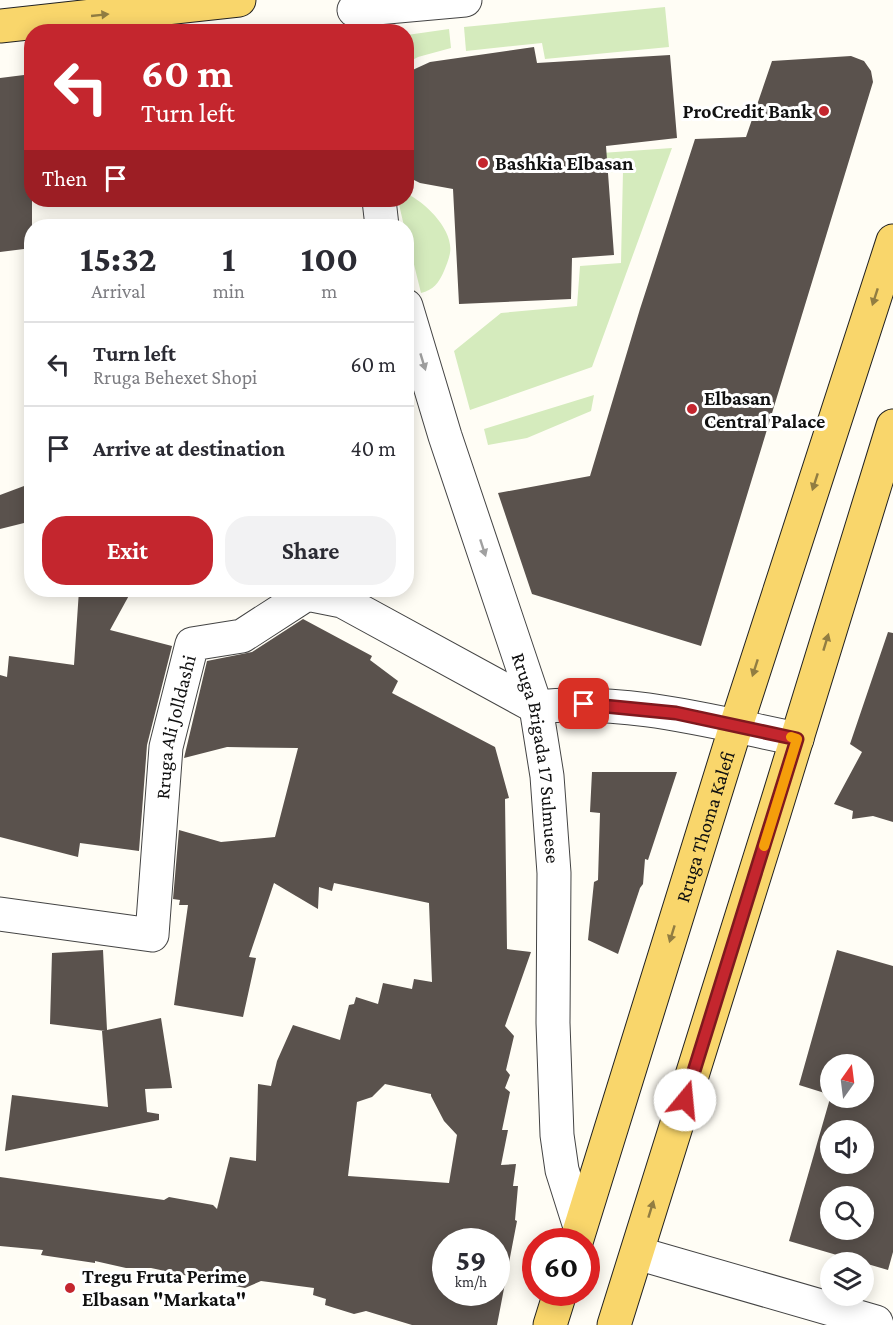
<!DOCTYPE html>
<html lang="en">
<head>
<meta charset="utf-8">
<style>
	body { margin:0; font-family:"Crimson Pro",serif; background:#f2f2f3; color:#2b2b33; height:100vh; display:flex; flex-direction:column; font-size:22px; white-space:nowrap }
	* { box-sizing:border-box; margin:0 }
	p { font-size:20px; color:#7c7c81 }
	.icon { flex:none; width:33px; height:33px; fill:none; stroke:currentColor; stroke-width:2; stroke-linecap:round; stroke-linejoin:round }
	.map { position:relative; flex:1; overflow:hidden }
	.side { position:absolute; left:24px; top:219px; width:390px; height:378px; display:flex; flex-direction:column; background:#fff; border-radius:24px; box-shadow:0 3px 15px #0003 }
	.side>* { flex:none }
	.guide { position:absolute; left:24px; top:24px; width:390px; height:183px; border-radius:24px; box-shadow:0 3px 15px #0003; background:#c4262e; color:#fff; overflow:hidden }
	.needle { width:39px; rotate:14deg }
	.controls { position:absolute; left:820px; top:1054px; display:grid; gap:12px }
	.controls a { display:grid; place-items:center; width:54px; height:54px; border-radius:50%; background:#fff; box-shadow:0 3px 15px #0003; font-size:30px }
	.speed { position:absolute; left:432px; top:1228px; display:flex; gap:12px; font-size:30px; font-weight:700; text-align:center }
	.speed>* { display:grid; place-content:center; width:78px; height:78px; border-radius:50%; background:#fff; box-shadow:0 3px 15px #0003; line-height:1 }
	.speed small { font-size:15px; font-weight:400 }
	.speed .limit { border:9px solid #d22; background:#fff; color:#111 }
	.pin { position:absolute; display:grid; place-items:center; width:51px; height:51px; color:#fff; margin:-26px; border-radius:12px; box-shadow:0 3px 9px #0006 }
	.me { position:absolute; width:66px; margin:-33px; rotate:17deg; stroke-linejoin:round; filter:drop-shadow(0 0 4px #0008) }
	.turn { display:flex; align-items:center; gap:21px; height:126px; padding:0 18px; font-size:27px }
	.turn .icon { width:78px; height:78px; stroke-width:2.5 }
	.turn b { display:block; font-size:42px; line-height:51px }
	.then { display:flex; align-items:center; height:57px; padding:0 18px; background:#0003; gap:12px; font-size:22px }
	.eta { display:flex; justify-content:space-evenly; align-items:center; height:102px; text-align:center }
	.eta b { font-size:36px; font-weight:700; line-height:42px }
	.button { display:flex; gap:12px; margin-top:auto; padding:12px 18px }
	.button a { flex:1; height:69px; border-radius:24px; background:#c4262e; color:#fff; font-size:24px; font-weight:700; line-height:69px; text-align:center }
	.button a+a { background:#f2f2f3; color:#2b2b33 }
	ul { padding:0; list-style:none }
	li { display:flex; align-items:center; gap:18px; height:84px; padding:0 18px; border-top:2px solid #e1e1e2 }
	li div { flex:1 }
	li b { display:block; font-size:22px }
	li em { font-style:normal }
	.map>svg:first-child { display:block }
	.green { fill:#d5ebbd }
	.building { fill:#5a524d; fill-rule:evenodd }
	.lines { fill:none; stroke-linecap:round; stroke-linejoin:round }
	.street-casing { stroke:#444; stroke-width:35 }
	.primary-casing { stroke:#222; stroke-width:35 }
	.street { stroke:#fff; stroke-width:33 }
	.primary { stroke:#f9d66b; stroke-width:33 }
	.oneway { fill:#917d42 }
	.oneway2 { fill:#a0a0a0 }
	.route-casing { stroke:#7f191e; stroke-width:15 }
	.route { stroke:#c4262e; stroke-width:10 }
	.slow { stroke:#f59e0b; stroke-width:10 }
	.poi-dot { fill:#c4262e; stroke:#fff; stroke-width:2 }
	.labels { text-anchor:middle; stroke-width:6; stroke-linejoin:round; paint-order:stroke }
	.poi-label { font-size:20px; font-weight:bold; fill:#111; stroke:#fff; text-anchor:start }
	.street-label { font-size:20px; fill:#111; stroke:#fff }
</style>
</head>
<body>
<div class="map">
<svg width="893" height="1325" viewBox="0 0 893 1325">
	<rect width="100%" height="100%" fill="#fffdf5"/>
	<g class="green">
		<polygon points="665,7 669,47 545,59 542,43 466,51 464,27"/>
		<polygon points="449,29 451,48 418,57 407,63 407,35"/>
		<polygon points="672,148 592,367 470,410 454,351 501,313 577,306 580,266 621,263 623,171 574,176 573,155"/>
		<path d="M 407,194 C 425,202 454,230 450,253 C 449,259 446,266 444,271 C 439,283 433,290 421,293 L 407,236 L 406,226 L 404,226 L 398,200 L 406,200 Z"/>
		<polygon points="594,395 591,411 527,438 488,445 484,429"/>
	</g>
	<g class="building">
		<polygon points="534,47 537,63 670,55 677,138 606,146 614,255 572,258 571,299 459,304 453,189 420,183 406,176 406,73 430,62"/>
		<polygon points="851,56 864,61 871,71 873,82 701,646 532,594 498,493 590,476 640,309 695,139 746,137 772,61"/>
		<polygon points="32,74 32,248 0,252 0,78"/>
		<polygon points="32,483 32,521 0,529 0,495"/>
		<polygon points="79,590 132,590 110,630 172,646 147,745 139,851 80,843 78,857 0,837 0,675 7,677 9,656 74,665"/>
		<path d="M 303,619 L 372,656 L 370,660 L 398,681 L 392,693 L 495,747 L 509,798 L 505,799 L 507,949 L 531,952 L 505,1026 L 514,1036 L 506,1070 L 510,1075 L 505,1088 L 510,1092 L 502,1130 L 508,1130 L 501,1165 L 516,1164 L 513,1186 L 518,1186 L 515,1220 L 517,1221 L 497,1325 L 412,1325 L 366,1311 L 354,1314 L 325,1305 L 326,1299 L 313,1295 L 314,1288 L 261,1281 L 245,1288 L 151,1268 L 126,1268 L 95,1261 L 95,1263 L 41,1255 L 43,1250 L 0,1246 L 0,1177 L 164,1200 L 169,1197 L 213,1205 L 217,1209 L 230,1157 L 256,1161 L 258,1084 L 271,1086 L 277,1061 L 293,1025 L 340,1040 L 349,1005 L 354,1004 L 356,997 L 378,1004 L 383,983 L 412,989 L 414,979 L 432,982 L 429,903 L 334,883 L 332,891 L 319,887 L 318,909 L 274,883 L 249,957 L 256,958 L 243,1017 L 174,1005 L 188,905 L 179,905 L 180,900 L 173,899 L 179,830 L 221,842 L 275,837 L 298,748 L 227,747 L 184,758 L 207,661 L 252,652 ZM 385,1084 L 431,1094 L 431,1096 L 444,1121 L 457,1135 L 449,1183 L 348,1176 L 357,1102 L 372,1097 ZM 446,1242 L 496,1242 L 496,1293 L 446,1293 Z"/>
		<polygon points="888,632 893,633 893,822 873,816 852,819 853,811 834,804 862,752 850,744"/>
		<polygon points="592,772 677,772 648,860 645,859 643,884 640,888 618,954 588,940 594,882 598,880 600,813 590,812"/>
		<polygon points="103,950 107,1030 161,1018 172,1088 145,1089 147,1112 159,1114 159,1120 5,1151 12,1095 108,1107 102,1031 105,1031 50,1024 52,953"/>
		<path d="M 837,950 L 893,966 L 893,1252 L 888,1270 L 789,1241 L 831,1095 L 831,1098 L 864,1098 L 864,1065 L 831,1065 L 831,1095 L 799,1085 ZM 831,1131 L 864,1131 L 864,1164 L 831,1164 ZM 831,1197 L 864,1197 L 864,1230 L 831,1230 Z"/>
	</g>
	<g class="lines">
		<g class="street-casing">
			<g id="street">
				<polyline points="354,10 465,0"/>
				<polyline points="379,200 382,226"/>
				<path id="s1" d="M 406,306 L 445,436 L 536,707 L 547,776 L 554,873 L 553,1023 L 557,1135 L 562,1170 L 580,1227"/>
				<path d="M 536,707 C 626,698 709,721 797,739"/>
				<path id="s2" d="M 0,914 L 152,935 L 166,747 L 192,644 L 242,636 L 307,594 L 342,601 L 536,707"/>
				<polyline points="637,1253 876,1322 877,1325"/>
			</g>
		</g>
		<g class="primary-casing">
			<g id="primary">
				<polyline points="0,26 239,0"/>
				<path id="s3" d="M 576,1242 L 736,726 L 893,241"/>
				<polyline points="550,1325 560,1293"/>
				<polyline points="614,1325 774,813 893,426"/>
			</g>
		</g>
		<use href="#street" class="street"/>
		<use href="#primary" class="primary"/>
	</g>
	<defs><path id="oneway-solid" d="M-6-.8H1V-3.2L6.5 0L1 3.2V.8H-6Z" transform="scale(1.5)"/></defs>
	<g class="oneway">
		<use href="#oneway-solid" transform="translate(100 15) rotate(-6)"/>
		<use href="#oneway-solid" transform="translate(875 297) rotate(108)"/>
		<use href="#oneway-solid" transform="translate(815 482) rotate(108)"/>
		<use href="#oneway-solid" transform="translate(826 642) rotate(-73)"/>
		<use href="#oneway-solid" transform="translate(755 668) rotate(108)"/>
		<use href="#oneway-solid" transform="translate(672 934) rotate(107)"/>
		<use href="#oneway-solid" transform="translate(651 1209) rotate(-73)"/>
	</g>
	<g class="oneway2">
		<use href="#oneway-solid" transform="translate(423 362) rotate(73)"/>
		<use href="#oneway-solid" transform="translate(483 548) rotate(72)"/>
	</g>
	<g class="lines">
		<g class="route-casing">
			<polyline id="route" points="584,704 676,713 797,739 685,1100"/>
		</g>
		<use href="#route" class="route"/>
		<polyline class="slow" points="764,846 797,739 791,737"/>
	</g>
	<g class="poi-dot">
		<circle cx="824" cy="111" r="6"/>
		<circle cx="483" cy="163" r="6"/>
		<circle cx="692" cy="409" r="6"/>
		<circle cx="70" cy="1288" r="6"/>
	</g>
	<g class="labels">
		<g class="poi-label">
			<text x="812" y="118" text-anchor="end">ProCredit Bank</text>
			<text x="495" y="170">Bashkia Elbasan</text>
			<text x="704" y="405">Elbasan<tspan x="704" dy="23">Central Palace</tspan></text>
			<text x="82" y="1283">Tregu Fruta Perime<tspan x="82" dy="23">Elbasan "Markata"</tspan></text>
		</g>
		<g class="street-label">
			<text dy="7" stroke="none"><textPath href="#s2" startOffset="363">Rruga Ali Jolldashi</textPath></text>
			<text dy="7" stroke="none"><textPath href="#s1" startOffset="472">Rruga Brigada 17 Sulmuese</textPath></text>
			<text dy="7" stroke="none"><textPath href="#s3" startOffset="435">Rruga Thoma Kalefi</textPath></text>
		</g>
	</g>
</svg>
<div class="controls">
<a><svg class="needle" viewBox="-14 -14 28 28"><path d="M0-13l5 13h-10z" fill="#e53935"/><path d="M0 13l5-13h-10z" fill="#7c7c81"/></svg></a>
<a><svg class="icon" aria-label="sound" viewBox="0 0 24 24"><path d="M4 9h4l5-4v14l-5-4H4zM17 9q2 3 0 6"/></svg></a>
<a><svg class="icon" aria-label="search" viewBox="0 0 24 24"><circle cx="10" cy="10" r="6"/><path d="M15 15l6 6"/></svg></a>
<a><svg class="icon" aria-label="layers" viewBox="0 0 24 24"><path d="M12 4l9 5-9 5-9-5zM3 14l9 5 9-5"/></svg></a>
</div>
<div class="speed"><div>59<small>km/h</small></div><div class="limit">60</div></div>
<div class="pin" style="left:584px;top:704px;background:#d93025"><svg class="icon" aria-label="arrive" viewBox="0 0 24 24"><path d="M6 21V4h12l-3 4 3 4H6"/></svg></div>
<svg class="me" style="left:685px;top:1100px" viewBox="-20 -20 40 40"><circle r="19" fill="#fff"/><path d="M0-13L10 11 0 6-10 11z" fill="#c4262e"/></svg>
<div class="guide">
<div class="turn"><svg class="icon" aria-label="left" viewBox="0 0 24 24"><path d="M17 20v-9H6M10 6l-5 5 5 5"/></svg><div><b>60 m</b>Turn left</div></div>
<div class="then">Then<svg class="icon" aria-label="arrive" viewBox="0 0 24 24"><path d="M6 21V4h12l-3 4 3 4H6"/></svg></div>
</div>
<section class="side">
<div class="eta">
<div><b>15:32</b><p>Arrival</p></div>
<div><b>1</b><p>min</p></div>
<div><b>100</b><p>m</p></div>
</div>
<ul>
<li><svg class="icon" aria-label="left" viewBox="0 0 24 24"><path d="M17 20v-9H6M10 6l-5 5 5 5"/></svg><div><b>Turn left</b><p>Rruga Behexet Shopi</p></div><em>60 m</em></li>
<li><svg class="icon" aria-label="arrive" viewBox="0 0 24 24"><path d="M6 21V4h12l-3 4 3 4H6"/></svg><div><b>Arrive at destination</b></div><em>40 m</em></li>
</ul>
<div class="button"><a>Exit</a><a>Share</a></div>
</section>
</div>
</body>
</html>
